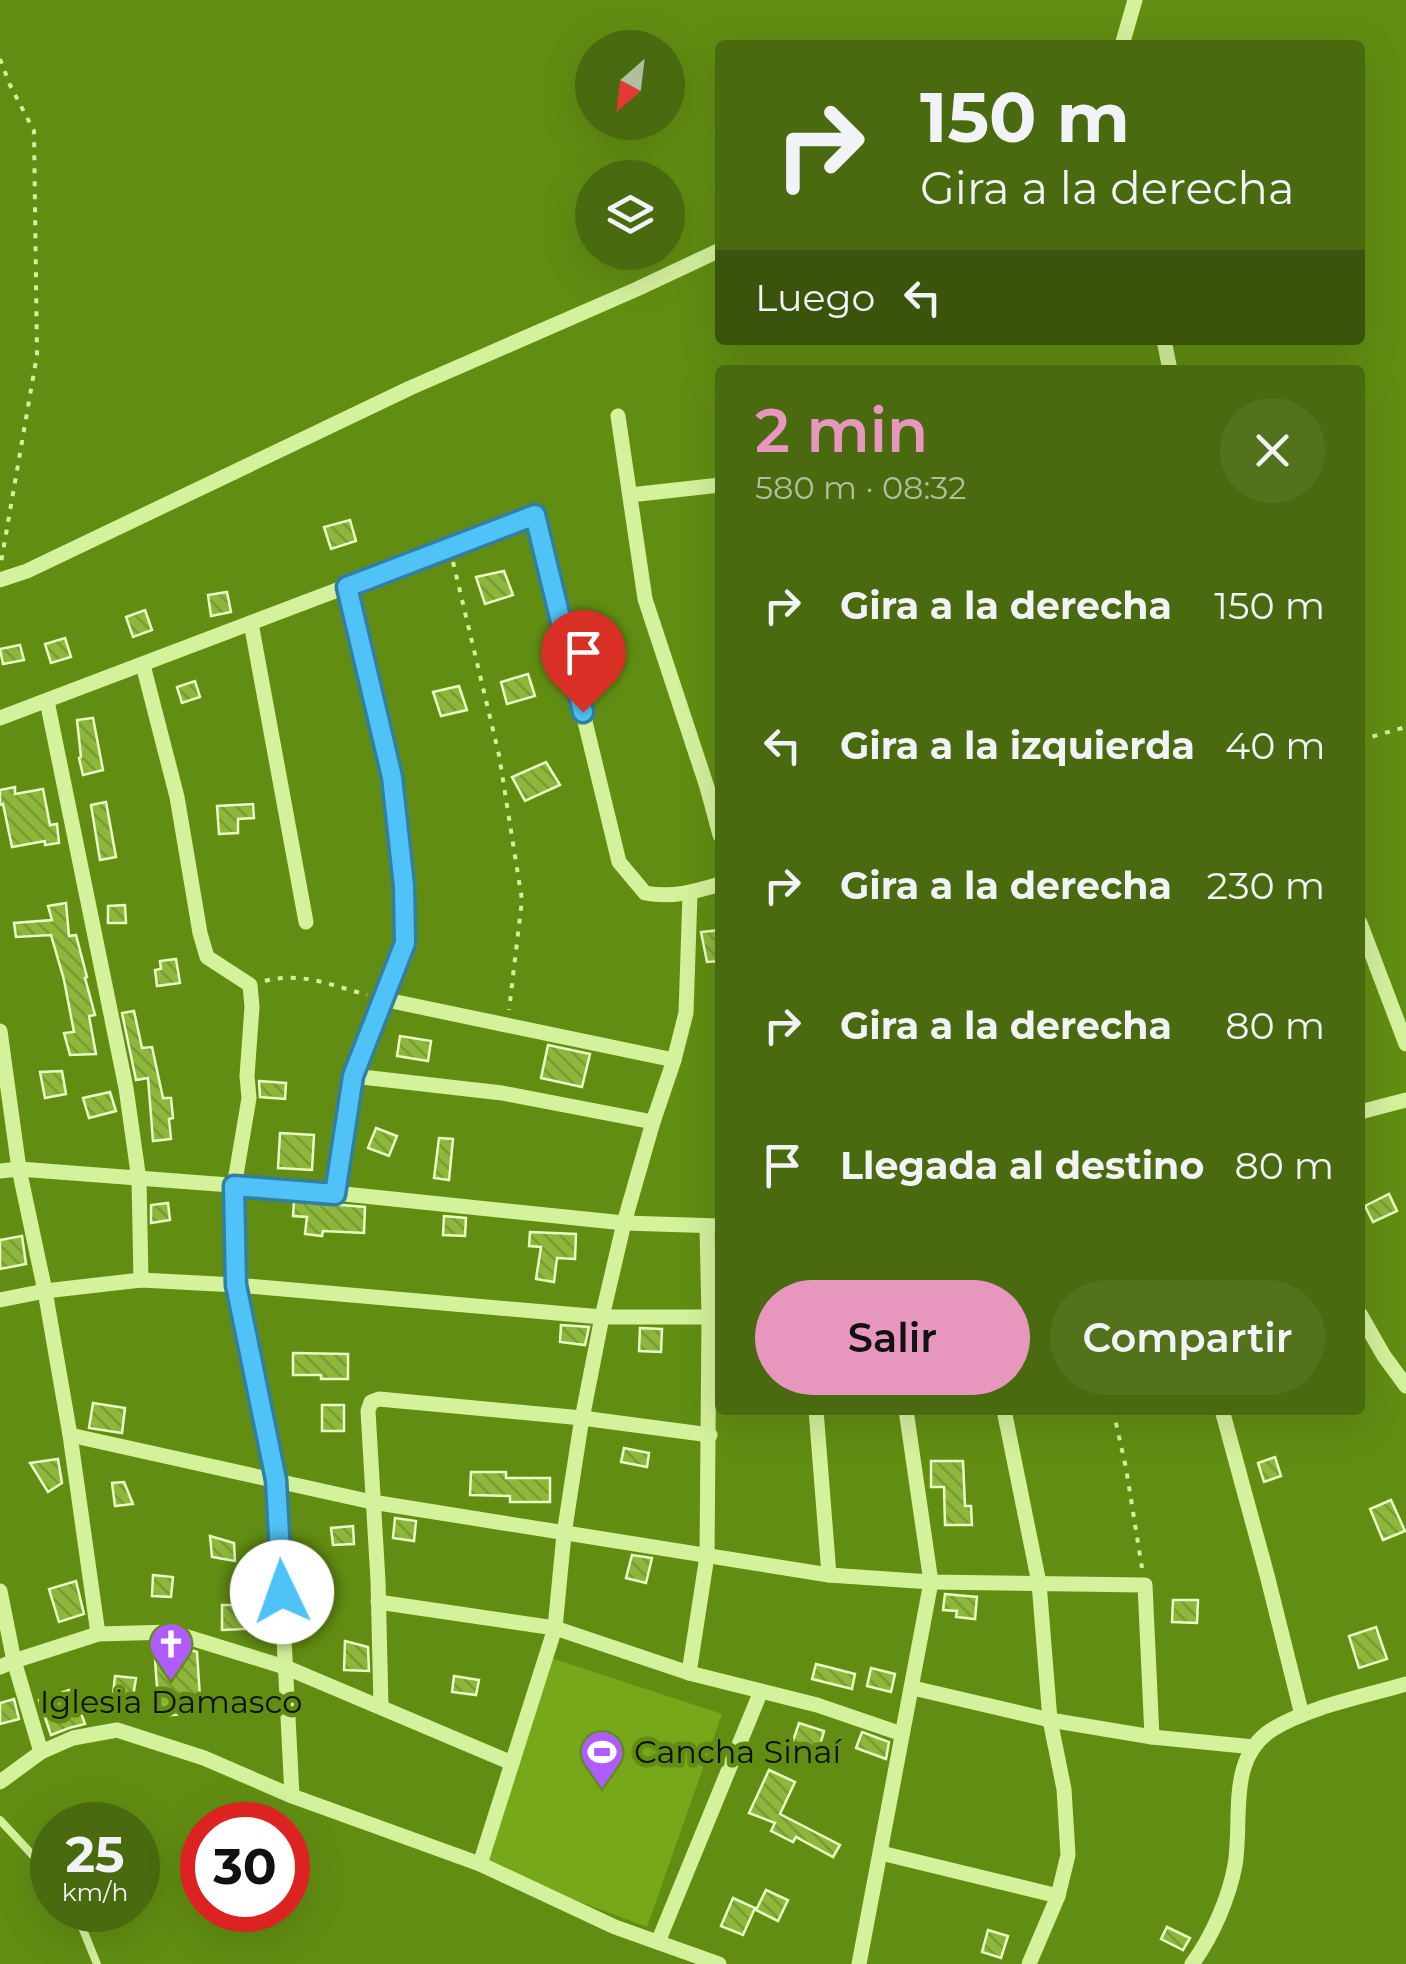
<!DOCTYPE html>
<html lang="es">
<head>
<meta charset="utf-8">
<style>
	body { margin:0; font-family:Montserrat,sans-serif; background:#53721c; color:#f1f3f6; height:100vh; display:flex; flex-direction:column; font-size:38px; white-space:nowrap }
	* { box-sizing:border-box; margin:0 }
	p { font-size:32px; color:#b1bf9e }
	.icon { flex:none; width:55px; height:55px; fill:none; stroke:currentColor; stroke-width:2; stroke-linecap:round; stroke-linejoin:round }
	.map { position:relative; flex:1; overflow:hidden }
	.panel { position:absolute; left:715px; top:365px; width:650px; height:1050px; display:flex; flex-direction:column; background:#496a0e; border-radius:10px; box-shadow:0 10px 40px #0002 }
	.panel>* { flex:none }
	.guide { position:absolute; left:715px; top:40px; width:650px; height:305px; border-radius:10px; box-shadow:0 10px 40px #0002; background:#496a0e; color:#f1f3f6; overflow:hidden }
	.needle { width:65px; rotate:208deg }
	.buttons { position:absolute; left:575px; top:30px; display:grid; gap:20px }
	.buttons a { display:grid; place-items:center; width:110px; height:110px; border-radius:50%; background:#496a0e; box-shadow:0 10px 40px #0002; font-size:50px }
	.speed { position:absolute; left:30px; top:1802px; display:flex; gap:20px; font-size:50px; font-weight:700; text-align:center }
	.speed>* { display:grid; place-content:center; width:130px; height:130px; border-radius:50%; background:#496a0e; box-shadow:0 10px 40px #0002; line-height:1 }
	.speed small { font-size:25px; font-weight:400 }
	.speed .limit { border:15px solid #d22; background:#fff; color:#111 }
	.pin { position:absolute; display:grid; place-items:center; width:85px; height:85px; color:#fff; margin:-102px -42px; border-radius:50% 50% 50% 0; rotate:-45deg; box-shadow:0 0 10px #0007 }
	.pin .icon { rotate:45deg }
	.me { position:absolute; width:110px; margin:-55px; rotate:357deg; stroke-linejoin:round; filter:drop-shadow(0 0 8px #0008) }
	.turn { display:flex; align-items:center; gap:35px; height:210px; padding:0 40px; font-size:45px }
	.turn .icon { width:130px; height:130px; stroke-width:2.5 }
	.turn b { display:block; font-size:70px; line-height:85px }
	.then { display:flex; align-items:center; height:95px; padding:0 40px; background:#0003; gap:20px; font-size:38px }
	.round { display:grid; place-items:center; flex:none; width:105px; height:105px; border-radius:52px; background:#53721c }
	.headline { display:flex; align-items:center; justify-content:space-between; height:170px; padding:0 40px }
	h1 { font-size:60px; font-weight:600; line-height:75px; color:#e797bd }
	.button { display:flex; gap:20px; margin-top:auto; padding:20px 40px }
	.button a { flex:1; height:115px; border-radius:60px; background:#e797bd; color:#111; font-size:40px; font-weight:600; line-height:115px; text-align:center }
	.button a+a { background:#53721c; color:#f1f3f6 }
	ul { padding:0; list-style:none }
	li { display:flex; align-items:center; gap:30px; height:140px; padding:0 40px }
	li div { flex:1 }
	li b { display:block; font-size:38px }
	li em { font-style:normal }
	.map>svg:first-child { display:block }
	.garden { fill:#77a81a }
	.building { fill:url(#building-back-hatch); stroke:#e9fcc3; stroke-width:2.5 }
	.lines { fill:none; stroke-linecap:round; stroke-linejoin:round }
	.path { stroke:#d4f19c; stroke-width:4; stroke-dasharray:5 8; stroke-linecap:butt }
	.lane { stroke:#d4f19c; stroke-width:8 }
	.street { stroke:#d4f19c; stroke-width:15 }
	.route-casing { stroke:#337fa1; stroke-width:25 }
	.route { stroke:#4fc3f7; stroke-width:18 }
	.labels { text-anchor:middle; stroke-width:9; stroke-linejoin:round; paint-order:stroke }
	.poi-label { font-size:32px; fill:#111; stroke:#618e12 }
</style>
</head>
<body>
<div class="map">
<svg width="1406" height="1964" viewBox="0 0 1406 1964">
	<defs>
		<pattern id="building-back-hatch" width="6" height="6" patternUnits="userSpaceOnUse" patternTransform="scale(2.5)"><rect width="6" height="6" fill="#8cb73b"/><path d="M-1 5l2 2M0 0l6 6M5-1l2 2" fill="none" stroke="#789c33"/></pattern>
	</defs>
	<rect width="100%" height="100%" fill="#618e12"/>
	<polygon class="garden" points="551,1658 722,1714 647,1927 485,1866"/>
	<g class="building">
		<polygon points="350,520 356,541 331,549 324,527"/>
		<polygon points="504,571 513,595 485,604 476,577"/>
		<polygon points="227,592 231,612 211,616 208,595"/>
		<polygon points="145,610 152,630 133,637 126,617"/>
		<polygon points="65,638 71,657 51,663 45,644"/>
		<polygon points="20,645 24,660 3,664 0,649"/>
		<polygon points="528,674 535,696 507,704 501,682"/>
		<polygon points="195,681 200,697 182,703 177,687"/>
		<polygon points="459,686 467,710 441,716 433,692"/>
		<polygon points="93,718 103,770 83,775 79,758 81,757 77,720"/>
		<polygon points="546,762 560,785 525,801 512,777"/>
		<polygon points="15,787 15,794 43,789 50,825 57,824 59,843 45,845 45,841 12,847 3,804 0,805 0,790"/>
		<polygon points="106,802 116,857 100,860 91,805"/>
		<polygon points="253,804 254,818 238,819 238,833 219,834 217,806"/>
		<polygon points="66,903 69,936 76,935 87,977 85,978 95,1015 89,1016 96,1054 70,1055 64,1033 74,1032 64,980 51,935 16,937 14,923 52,920 48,906"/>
		<polygon points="125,905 126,923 108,923 108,906"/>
		<polygon points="720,930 720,961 707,962 701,932"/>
		<polygon points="176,959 180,983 157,986 155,970 161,969 160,961"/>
		<polygon points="134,1011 142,1048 152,1047 163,1098 171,1098 173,1118 169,1119 171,1139 153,1141 148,1078 136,1080 122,1013"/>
		<polygon points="400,1036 431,1041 428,1061 397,1056"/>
		<polygon points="548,1045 590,1054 582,1087 541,1078"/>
		<polygon points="62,1071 66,1094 45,1098 40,1072"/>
		<polygon points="259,1081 286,1083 285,1099 260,1097"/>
		<polygon points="110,1092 116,1111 89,1118 83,1098"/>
		<polygon points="376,1128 397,1136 389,1156 368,1148"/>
		<polygon points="280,1133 314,1135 312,1170 278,1168"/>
		<polygon points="439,1138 453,1139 449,1180 434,1178"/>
		<polygon points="1389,1194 1397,1211 1373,1222 1365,1206"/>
		<polygon points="294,1201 365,1207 364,1233 323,1231 322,1236 305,1234 307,1217 293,1216"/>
		<polygon points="168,1203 170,1220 151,1223 151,1205"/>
		<polygon points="444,1216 466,1218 465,1236 443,1235"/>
		<polygon points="530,1232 576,1234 575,1259 557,1258 554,1282 536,1279 541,1247 529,1246"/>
		<polygon points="22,1236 26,1264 0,1269 0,1240"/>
		<polygon points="561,1325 589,1327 585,1345 560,1342"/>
		<polygon points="640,1328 662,1329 661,1352 639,1351"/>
		<polygon points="293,1353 348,1354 348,1379 321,1379 321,1375 293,1375"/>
		<polygon points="93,1403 125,1408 122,1433 89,1428"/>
		<rect x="322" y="1405" width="22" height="26"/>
		<polygon points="624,1448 649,1453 647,1467 621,1462"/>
		<polygon points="1275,1457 1281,1476 1264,1482 1258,1463"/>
		<polygon points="58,1459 62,1483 48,1492 30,1463"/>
		<polygon points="931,1461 963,1461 965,1506 971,1506 972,1525 945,1525 944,1487 931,1487"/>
		<polygon points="471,1472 506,1472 506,1478 550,1478 550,1502 510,1502 510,1496 470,1495"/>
		<polygon points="124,1482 133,1504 115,1506 112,1483"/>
		<polygon points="1391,1500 1405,1531 1383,1540 1370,1509"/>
		<polygon points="395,1518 416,1521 414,1541 393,1538"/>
		<polygon points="353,1526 354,1544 333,1545 331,1528"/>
		<polygon points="210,1536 234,1543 235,1561 212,1557"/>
		<polygon points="632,1555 652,1558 646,1583 626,1578"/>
		<polygon points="153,1575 173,1577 171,1597 152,1596"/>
		<polygon points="76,1581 84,1614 59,1622 49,1589"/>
		<polygon points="264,1586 267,1628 222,1630 222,1605 242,1605 241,1587"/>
		<polygon points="945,1594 977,1597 975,1619 956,1617 957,1611 943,1610"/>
		<polygon points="1173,1600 1198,1600 1197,1623 1172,1622"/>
		<polygon points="1376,1627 1387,1659 1359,1668 1349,1636"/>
		<polygon points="345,1641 368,1647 369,1671 344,1670"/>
		<polygon points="172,1644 197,1652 201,1713 159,1716 154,1645"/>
		<polygon points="816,1664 855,1674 852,1689 812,1679"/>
		<polygon points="871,1668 895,1674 891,1692 867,1686"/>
		<polygon points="115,1676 136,1678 133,1697 113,1695"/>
		<polygon points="454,1676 479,1680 476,1695 452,1692"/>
		<polygon points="72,1689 85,1724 69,1728 51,1735 39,1700"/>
		<polygon points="14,1699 19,1719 0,1724 0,1703"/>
		<polygon points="799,1723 824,1731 818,1752 792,1744"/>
		<polygon points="862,1732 889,1742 886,1759 856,1748"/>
		<polygon points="769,1770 795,1782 780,1814 840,1845 833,1857 796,1837 793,1842 771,1831 775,1823 749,1813"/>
		<polygon points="766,1890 788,1900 778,1921 756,1910"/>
		<polygon points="733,1898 755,1908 743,1935 721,1926"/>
		<polygon points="1167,1927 1190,1938 1183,1950 1161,1939"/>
		<polygon points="988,1930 1008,1936 1001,1958 982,1952"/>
	</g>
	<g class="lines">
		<g class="path">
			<polyline points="0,59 10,85 34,131 37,355 1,563"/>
			<polyline points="453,562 499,755 522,900 509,1010"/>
			<polyline points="1360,740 1406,727"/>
			<path d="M 265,981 C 300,971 334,986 367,995"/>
			<polyline points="1113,1410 1126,1468 1142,1568"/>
		</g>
		<g class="lane">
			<polyline points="0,1820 52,1876"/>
			<polyline points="75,1910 97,1964"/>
		</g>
		<g class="street">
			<polyline points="1122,45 1135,0"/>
			<polyline points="1164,340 1170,370"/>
			<polyline points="618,416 645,599 707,787 720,835"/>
			<polyline points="630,495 720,485"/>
			<polyline points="0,580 27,571 410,388 637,289 720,250"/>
			<polyline points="251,623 306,922"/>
			<polyline points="143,665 177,797 200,933 207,957 250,985 252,1007 247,1076 249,1098 234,1187 236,1285 276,1480 292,1796"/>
			<polyline points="47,701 126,1088 139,1180 141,1280"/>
			<path d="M 0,718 L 535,515 L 619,862 L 645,893 C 672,898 694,892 720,884"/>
			<polyline points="1360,923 1406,1044"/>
			<polyline points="382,999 674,1060"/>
			<polyline points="0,1031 19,1169 45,1291 70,1435 98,1634"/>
			<polyline points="353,1076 502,1093 653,1122"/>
			<polyline points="1360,1112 1406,1100"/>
			<polyline points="0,1171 19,1169 335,1193 624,1223 720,1226"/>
			<polyline points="335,1193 353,1076 405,943 404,886 393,777 347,587"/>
			<polyline points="707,1227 709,1317"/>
			<polyline points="0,1300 45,1291 141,1280 236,1285 602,1317 709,1317 707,1556 689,1673"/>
			<polyline points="1360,1314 1384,1356 1406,1386"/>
			<polyline points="816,1410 829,1575"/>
			<polyline points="1004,1410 1039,1583 1050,1720 1064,1789 1068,1855 1058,1896 1029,1964"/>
			<polyline points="1222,1410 1267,1575 1302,1715"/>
			<polyline points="70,1435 372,1502 829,1575 931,1582 1145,1585 1152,1737"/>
			<polyline points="0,1591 14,1661 41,1752"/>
			<polyline points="378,1602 555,1628 689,1673 817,1705 902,1734"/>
			<polyline points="0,1667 14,1661 98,1634 171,1632 285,1667 512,1763"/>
			<polyline points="913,1688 1050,1720 1152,1737 1254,1747"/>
			<polyline points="381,1707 378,1581 368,1411 371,1402 379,1399 582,1418 710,1435"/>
			<polyline points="0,1782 41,1752 73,1738 117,1730 204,1758 292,1796 480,1864 615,1927 719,1964"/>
			<polyline points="881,1853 1058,1896"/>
			<polyline points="480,1864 555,1628 564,1534 581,1424 602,1317 624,1223 653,1122 674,1060 686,1013 690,894"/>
			<polyline points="658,1942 761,1691"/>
			<polyline points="859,1964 931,1582 906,1410"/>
			<path d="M 1192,1964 C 1212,1937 1229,1898 1235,1865 C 1243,1819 1226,1758 1273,1729 C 1308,1707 1366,1696 1406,1684"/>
		</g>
	</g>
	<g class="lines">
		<g class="route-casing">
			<polyline id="route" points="282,1592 276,1480 236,1285 234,1186 335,1194 353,1076 405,943 404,886 392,777 347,587 535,515 583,712"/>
		</g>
		<use href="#route" class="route"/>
	</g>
	<defs>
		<g id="church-pin" transform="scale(2.25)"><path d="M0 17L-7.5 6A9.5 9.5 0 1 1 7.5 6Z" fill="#af5cff" stroke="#618e12"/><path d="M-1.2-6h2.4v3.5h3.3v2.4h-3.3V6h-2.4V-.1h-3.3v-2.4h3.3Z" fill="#fff"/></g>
		<g id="stadium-pin" transform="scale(2.25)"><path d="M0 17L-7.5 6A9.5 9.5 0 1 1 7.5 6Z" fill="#af5cff" stroke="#618e12"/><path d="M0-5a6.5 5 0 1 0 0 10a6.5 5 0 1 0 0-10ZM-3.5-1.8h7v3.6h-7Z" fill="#fff"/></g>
	</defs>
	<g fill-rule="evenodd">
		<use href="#church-pin" x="171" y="1644"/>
		<use href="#stadium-pin" x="602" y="1752"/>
	</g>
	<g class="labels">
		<g class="poi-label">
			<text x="171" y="1713">Iglesia Damasco</text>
			<text x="634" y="1763" text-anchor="start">Cancha Sinaí</text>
		</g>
	</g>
</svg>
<div class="buttons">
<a><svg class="needle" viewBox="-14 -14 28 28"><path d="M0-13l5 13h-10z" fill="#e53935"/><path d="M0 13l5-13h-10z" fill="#b1bf9e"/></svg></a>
<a><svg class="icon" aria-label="layers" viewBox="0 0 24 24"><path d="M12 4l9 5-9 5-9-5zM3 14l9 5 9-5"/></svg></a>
</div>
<div class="speed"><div>25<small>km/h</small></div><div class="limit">30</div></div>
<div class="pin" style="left:583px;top:712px;background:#d93025"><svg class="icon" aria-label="arrive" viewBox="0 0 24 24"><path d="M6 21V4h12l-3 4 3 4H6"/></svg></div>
<svg class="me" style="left:282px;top:1592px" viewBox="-20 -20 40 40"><circle r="19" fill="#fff"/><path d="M0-13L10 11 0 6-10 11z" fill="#4fc3f7"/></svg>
<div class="guide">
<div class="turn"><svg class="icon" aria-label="right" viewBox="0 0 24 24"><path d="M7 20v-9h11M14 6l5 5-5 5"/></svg><div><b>150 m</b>Gira a la derecha</div></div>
<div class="then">Luego<svg class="icon" aria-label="left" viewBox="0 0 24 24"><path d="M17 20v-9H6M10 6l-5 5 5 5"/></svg></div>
</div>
<section class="panel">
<div class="headline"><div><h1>2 min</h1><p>580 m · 08:32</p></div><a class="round"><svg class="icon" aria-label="close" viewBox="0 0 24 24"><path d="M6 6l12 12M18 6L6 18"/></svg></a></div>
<ul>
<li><svg class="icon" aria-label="right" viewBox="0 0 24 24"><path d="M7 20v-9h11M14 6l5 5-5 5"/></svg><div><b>Gira a la derecha</b></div><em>150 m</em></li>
<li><svg class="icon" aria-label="left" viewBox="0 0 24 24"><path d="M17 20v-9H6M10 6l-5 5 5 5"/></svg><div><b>Gira a la izquierda</b></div><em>40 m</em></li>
<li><svg class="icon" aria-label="right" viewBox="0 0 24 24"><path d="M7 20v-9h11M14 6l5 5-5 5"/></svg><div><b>Gira a la derecha</b></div><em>230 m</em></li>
<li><svg class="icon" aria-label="right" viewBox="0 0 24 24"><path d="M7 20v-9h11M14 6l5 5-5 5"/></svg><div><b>Gira a la derecha</b></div><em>80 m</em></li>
<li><svg class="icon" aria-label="arrive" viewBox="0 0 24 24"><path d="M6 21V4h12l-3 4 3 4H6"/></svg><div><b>Llegada al destino</b></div><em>80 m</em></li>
</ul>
<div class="button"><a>Salir</a><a>Compartir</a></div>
</section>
</div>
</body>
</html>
